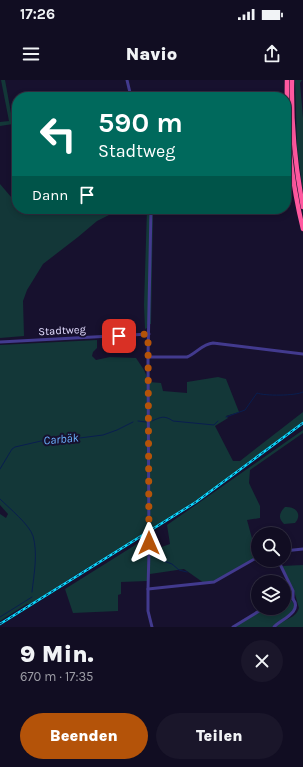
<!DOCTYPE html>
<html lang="de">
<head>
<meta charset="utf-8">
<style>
	body { margin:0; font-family:Karla,sans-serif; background:#1a162a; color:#f1f3f6; height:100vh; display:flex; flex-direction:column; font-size:15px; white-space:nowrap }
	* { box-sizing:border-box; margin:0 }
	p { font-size:13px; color:#9c9ca5 }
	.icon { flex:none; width:22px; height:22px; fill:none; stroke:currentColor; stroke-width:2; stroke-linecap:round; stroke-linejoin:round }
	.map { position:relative; height:547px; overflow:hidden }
	.drawer { display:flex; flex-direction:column; background:#110d22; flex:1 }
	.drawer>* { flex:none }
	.hud { position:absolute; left:12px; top:12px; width:279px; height:122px; border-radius:16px; box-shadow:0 2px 6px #0003,0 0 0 1px #302d40; background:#00695c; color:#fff; overflow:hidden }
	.buttons { position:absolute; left:251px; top:447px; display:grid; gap:8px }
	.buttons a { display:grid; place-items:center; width:40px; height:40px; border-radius:50%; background:#110d22; box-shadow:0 2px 6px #0003,0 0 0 1px #302d40; font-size:20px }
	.pin { position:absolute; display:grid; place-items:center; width:34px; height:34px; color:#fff; margin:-17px; border-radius:8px; box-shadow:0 2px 6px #0006 }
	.me { position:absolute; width:44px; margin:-22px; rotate:0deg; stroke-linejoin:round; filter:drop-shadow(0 0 3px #0008) }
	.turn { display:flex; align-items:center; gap:14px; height:84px; padding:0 20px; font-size:18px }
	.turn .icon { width:52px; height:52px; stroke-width:2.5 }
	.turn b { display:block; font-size:28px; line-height:34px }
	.then { display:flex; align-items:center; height:38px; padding:0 20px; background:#0003; gap:8px; font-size:15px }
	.round { display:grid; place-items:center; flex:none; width:42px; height:42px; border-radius:21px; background:#1a162a }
	.headline { display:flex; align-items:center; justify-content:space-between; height:68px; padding:0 20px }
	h1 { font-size:24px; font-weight:800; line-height:30px }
	.action { display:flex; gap:8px; margin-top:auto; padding:8px 20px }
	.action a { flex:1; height:46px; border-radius:24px; background:#b45309; color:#fff; font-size:16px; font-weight:800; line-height:46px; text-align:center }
	.action a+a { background:#1a162a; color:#f1f3f6 }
	.status { display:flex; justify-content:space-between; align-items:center; height:28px; padding:0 20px; background:#110d22; direction:ltr }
	.status svg { height:11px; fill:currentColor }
	header { display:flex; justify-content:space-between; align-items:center; height:52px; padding:0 20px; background:#110d22; font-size:18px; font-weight:800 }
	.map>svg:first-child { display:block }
	.green { fill:#133738 }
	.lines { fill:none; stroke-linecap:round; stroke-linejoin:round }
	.stream { stroke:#091e4f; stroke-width:1 }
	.minor { stroke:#423a8e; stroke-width:3 }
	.highway { stroke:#ff589f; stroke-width:4.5 }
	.rail-casing { stroke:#09d9ff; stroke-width:2.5 }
	.rail { stroke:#17112e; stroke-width:1; stroke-dasharray:3; stroke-linecap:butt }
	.route { stroke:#b45309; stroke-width:7; stroke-dasharray:0 12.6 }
	.labels { text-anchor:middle; stroke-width:4; stroke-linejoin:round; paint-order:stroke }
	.street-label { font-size:11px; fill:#e3ddff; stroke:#17112e }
	.water-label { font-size:12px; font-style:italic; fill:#6bb3ff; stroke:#17112e }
</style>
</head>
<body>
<div class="status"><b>17:26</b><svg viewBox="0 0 49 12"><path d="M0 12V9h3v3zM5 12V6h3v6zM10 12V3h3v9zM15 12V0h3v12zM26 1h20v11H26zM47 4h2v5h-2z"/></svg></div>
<header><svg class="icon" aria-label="menu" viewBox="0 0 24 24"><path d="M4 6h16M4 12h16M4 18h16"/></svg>Navio<svg class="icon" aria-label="share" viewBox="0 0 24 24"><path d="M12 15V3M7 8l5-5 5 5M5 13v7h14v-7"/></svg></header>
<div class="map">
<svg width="303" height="547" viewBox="0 0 303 547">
	<rect width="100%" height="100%" fill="#17112e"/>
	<g class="green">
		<polygon points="1,0 5,0 13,44 0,46 0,42 9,41"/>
		<polygon points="295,0 302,0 300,3 303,38 303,112 297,67"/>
		<polygon points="0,104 17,124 17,129 21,129 24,132 33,129 121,129 97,141 78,157 43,184 27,210 23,221 24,256 0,258"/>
		<polygon points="147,129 153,129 151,244 147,244 147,248 145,249 144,225"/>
		<polygon points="97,260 97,268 93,272 92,276 96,280 110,277 136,278 144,290 148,299 148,451 74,496 31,524 27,524 0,541 0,434 6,438 8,434 0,425 0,265"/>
		<polygon points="218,297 226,299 239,332 226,336 228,338 215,346 233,381 240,381 303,332 303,342 209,412 150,450 149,302 161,303 163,311 187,313 187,302"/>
		<polygon points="303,350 303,353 250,390 249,403 260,426 260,438 247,440 257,477 219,500 204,503 184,489 150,494 150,471 170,464 167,445"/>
		<path d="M 285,427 C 295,426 303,434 295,443 L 284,444 C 278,438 279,433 285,427 Z"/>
		<polygon points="148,457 147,501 121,502 121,514 118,515 118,531 73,533 65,509"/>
		<path d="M 303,485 L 303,547 L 276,547 C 283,538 295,540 299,528 L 294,511 L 282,486 Z"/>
		<path d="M 284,518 C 292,518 294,522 295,530 L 272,547 L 234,547 L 266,528 L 284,528 Z"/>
	</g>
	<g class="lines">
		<g class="stream">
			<path d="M 226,337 L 245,330 L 257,313 C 264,316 296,316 303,312"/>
			<polyline points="138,341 146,342"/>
			<path d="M 152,341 C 161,337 164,335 173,341 L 214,345 L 218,341"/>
			<polyline points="0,389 12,369 15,367 41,361 56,361 103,355 117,350 133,342"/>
			<path d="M 0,419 C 9,428 29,444 33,456 C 38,473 34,494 32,512"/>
			<polyline points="151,473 161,480 172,484 179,490 187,492"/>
			<polyline points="0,537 32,517"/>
		</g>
		<g class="minor">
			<polyline points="127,0 131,17"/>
			<polyline points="151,129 148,277 149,471 148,509 148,531 152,547"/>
			<polyline points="0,262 149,254"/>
			<path d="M 148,277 L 187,277 C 197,273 202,264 213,263 L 303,274"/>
			<polyline points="284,471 303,469"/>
			<polyline points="278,480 293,511 293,519"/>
			<polyline points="148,509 214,502 258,477"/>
			<polyline points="233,547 264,528"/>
			<path d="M 274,547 C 280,540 303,532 293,519 C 290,516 287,517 284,517"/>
		</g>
		<g class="highway">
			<path d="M 287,0 C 286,50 291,100 303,149"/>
			<path d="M 292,0 C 291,43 295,85 303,127"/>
		</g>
		<g class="rail-casing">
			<polyline id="rail" points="0,544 196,422 303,343"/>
		</g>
		<use href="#rail" class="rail"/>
	</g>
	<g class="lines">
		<polyline class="route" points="119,256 148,254 149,463"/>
	</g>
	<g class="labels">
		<g class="street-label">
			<text transform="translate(62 250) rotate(-3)" y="4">Stadtweg</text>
		</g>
		<g class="water-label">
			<text transform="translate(61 359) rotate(-5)" y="4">Carbäk</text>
		</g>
	</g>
</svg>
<div class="buttons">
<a><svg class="icon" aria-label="search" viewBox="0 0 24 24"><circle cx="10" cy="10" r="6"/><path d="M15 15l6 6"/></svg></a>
<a><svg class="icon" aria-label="layers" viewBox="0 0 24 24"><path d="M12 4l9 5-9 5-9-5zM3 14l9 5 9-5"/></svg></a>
</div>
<div class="pin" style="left:119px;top:256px;background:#d93025"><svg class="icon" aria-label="arrive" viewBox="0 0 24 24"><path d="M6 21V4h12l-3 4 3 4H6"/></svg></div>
<svg class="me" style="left:149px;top:463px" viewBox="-20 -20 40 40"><path d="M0-17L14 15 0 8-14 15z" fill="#b45309" stroke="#fff" stroke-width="4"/></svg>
<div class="hud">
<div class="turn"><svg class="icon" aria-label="left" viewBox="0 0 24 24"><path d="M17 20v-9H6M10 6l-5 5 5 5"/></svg><div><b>590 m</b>Stadtweg</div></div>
<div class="then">Dann<svg class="icon" aria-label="arrive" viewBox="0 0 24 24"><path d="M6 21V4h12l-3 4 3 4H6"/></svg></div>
</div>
</div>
<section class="drawer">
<div class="headline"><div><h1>9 Min.</h1><p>670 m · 17:35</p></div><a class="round"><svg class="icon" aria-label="close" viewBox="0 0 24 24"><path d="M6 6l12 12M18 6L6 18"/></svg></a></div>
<div class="action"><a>Beenden</a><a>Teilen</a></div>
</section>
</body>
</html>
